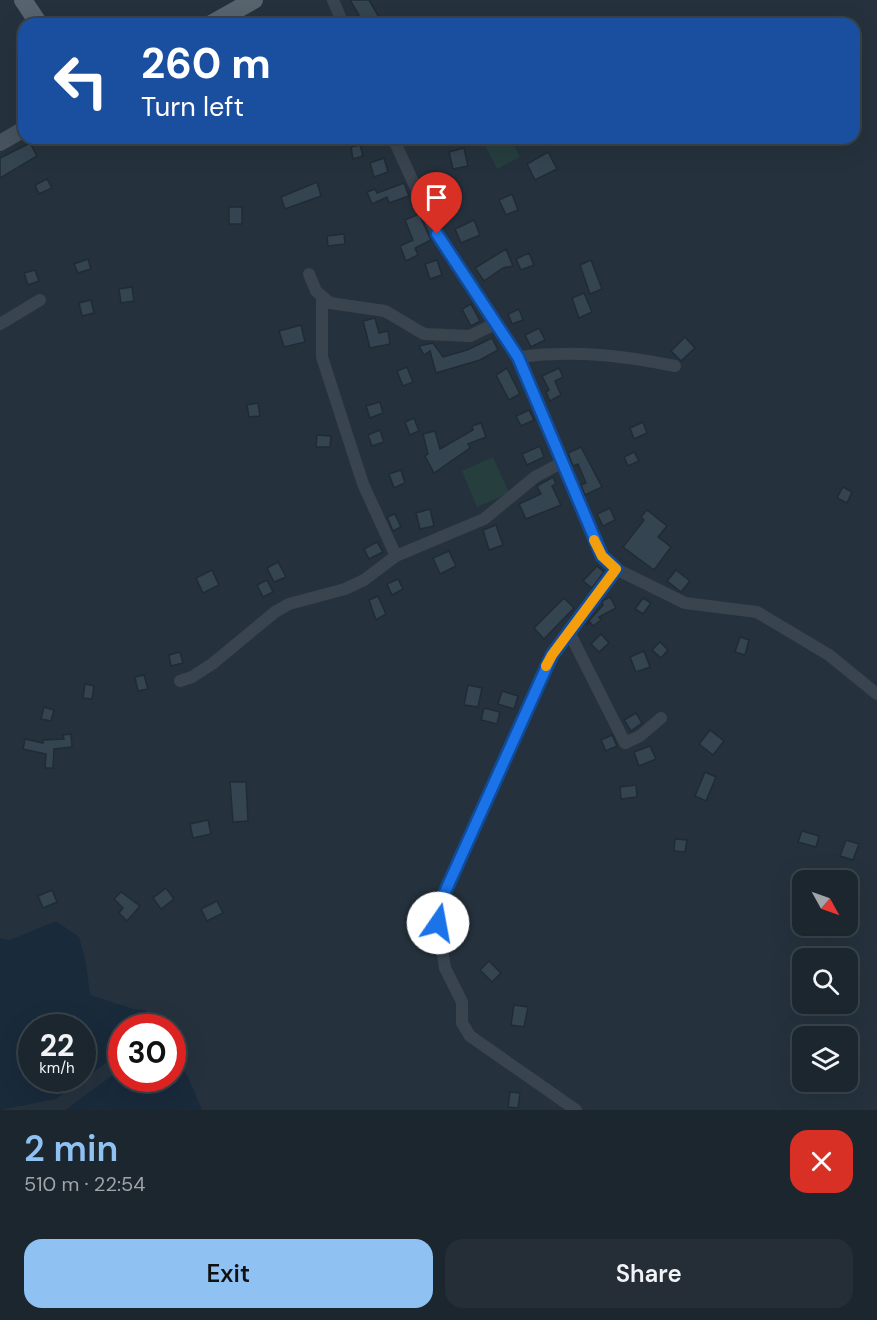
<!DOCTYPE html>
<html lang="en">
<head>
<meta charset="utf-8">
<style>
	body { margin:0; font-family:"DM Sans",sans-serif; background:#252e36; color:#f1f3f6; height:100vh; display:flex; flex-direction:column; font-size:22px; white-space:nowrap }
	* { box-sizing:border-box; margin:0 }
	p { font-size:20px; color:#a0a5aa }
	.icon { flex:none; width:33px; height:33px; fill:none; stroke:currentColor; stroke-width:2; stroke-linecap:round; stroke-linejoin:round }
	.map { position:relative; height:1110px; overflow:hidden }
	.details { display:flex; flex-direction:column; background:#1c262e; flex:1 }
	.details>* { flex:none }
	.top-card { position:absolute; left:18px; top:18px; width:842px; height:126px; border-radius:18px; box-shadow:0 6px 24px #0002,0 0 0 2px #3a434a; background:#1a4fa0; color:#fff; overflow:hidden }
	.needle { width:39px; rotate:130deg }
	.fabs { position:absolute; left:792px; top:870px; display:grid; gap:12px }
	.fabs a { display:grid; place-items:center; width:66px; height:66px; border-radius:12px; background:#1c262e; box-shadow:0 6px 24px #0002,0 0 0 2px #3a434a; font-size:30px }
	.speed { position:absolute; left:18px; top:1014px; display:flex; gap:12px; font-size:30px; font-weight:700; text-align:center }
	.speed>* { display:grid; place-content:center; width:78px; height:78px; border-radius:50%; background:#1c262e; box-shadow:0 6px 24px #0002,0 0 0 2px #3a434a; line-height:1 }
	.speed small { font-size:15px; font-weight:400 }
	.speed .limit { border:9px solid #d22; background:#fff; color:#111 }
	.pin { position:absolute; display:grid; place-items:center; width:51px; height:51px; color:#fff; margin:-62px -26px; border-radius:50% 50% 50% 0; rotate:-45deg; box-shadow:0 0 6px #0007 }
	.pin .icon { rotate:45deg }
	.me { position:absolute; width:66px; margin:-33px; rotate:12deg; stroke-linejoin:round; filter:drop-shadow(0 0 4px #0008) }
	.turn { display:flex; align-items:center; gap:21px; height:126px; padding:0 24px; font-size:27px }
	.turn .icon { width:78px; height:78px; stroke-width:2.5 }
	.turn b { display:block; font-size:42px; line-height:51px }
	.round { display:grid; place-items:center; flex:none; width:63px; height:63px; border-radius:18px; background:#252e36 }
	.overview { display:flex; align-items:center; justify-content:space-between; height:102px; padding:0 24px }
	h1 { font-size:36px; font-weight:600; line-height:45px; color:#90c1f3 }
	.primary-button { display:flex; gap:12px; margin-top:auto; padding:12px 24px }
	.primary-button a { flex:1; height:69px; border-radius:18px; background:#90c1f3; color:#111; font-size:24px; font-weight:600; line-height:69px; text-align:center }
	.primary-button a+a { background:#252e36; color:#f1f3f6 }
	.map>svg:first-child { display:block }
	.green { fill:#273e3e }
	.water { fill:#192a3b; fill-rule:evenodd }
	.building { fill:#354451; stroke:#202b35; stroke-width:1.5 }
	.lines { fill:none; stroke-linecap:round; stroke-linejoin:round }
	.minor { stroke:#39444e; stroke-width:12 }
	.secondary { stroke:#485360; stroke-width:16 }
	.primary { stroke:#57636d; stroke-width:18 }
	.route-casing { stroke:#114b97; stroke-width:15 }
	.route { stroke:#1a73e8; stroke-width:10 }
	.slow { stroke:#f59e0b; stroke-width:10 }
</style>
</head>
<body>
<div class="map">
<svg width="877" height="1110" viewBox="0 0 877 1110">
	<rect width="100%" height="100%" fill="#25323d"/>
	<g class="green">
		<polygon points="481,138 511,138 520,157 497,169"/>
		<polygon points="493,457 509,493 477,507 462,471"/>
	</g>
	<g class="water">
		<path d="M 56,921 L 79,937 L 86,963 L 90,995 L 133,1009 L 145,1010 L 155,1020 L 153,1027 L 122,1028 L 121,1057 L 106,1063 L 56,1099 L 0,1110 L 0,938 L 10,940 ZM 32,1028 L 82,1028 L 82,1078 L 32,1078 Z"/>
		<polygon points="173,1052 189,1079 202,1110 65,1110 121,1069 122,1078 172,1078"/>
	</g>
	<g class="building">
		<polygon points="350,0 369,0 383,24 351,24 350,20 359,15"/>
		<polygon points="30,143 37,156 0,178 0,158"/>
		<polygon points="360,145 363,156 353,159 351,147"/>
		<polygon points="464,148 468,166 453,169 449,152"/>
		<polygon points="548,152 557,169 535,180 527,164"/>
		<polygon points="384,158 388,172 374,177 370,163"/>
		<polygon points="47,179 52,188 39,194 35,185"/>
		<polygon points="317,182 321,196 285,209 281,197"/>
		<polygon points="404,183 409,196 389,203 387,197 372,204 367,192 375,189 377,193"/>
		<polygon points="512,194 518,210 506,215 499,200"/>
		<rect x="229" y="207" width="13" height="17"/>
		<polygon points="419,214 431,240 415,248 418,255 406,261 400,246 413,240 405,220"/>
		<polygon points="474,220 480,235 461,243 455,229"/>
		<polygon points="344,234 345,244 328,246 327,236"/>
		<polygon points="506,249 513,266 503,268 484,281 475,268"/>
		<polygon points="529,253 534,265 521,270 516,259"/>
		<polygon points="88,259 91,269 78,273 74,264"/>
		<polygon points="437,260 442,275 430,279 425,264"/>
		<polygon points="591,260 602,289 590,294 580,265"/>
		<polygon points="35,270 39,281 28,285 24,273"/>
		<polygon points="132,287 134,301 121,303 119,289"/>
		<polygon points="584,293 592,312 579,318 572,298"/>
		<polygon points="91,300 94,313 82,316 79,303"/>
		<polygon points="471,304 480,321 471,326 462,309"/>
		<polygon points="519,309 523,320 512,324 508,314"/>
		<polygon points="375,318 379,333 388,331 390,344 370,348 363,321"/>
		<polygon points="301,325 305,342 284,347 279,331"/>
		<polygon points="539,328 545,340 531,347 525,335"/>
		<polygon points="685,337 695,348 681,361 671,351"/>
		<polygon points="492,338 498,350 480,360 436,373 430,351 424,355 419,346 433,343 443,357 467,350"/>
		<polygon points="407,367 413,382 403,386 397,371"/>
		<polygon points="507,368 520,394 509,400 496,375"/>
		<polygon points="559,368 563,377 555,381 561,395 550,401 546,392 549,390 542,376"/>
		<polygon points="380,402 383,413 370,418 366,406"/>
		<polygon points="258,403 260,416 249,417 247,405"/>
		<polygon points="529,410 534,420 521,426 516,416"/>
		<polygon points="414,418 419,431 410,435 405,422"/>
		<polygon points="643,422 647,433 634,439 630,428"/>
		<polygon points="481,423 486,437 468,444 470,448 434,473 425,456 428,454 423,434 435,431 440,449 473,430 472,426"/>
		<polygon points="380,430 384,442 372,446 368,435"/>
		<polygon points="317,435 331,436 330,447 316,447"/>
		<polygon points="540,446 544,457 527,465 522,454"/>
		<polygon points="581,447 602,487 585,495 581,485 586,483 578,464 573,466 568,453"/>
		<polygon points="634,452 639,461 628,466 624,457"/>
		<polygon points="401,470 405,483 394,488 389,474"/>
		<polygon points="553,477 556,484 552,486 561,505 526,519 519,504 541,494 537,486"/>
		<polygon points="843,487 852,492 847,503 837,498"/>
		<polygon points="610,508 615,520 603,526 597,514"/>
		<polygon points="430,509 434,526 420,529 416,513"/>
		<polygon points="647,510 667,526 658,537 671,547 654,570 623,547 644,520 641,517"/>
		<polygon points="395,514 401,527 393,531 387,517"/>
		<polygon points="496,525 503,545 489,550 483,530"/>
		<polygon points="377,542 383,552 369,559 364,549"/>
		<polygon points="449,551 456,566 440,574 433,558"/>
		<polygon points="278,562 286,577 274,582 267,568"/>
		<polygon points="597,566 604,572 592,588 583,581"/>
		<polygon points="212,570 219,585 203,593 196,578"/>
		<polygon points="676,570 690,581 681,592 667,581"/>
		<polygon points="398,579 403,589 392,595 387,584"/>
		<polygon points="267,580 273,592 263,597 257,585"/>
		<polygon points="378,596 386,614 376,620 369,600"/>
		<polygon points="610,597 616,608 599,617 601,620 593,626 590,622 585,625 603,605 602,601"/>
		<polygon points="564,598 574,608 544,639 534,628"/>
		<polygon points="643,598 651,603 643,614 635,609"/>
		<polygon points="601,634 609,643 599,652 591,644"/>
		<polygon points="740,637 749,640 745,655 735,652"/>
		<polygon points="660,642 668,650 661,658 652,650"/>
		<polygon points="644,651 650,667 636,672 630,657"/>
		<polygon points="180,652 183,663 171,666 169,655"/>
		<polygon points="144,675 148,689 138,691 135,677"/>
		<polygon points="85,684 94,686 92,699 83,698"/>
		<polygon points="468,685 482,688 478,707 464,705"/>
		<polygon points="502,691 518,696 514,709 498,704"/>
		<polygon points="44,707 54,710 51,721 41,719"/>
		<polygon points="484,708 500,712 497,724 481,720"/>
		<polygon points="636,713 642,723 631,731 624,720"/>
		<polygon points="710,730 724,741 713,755 699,744"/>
		<polygon points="71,734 72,747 54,749 53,768 45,768 46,754 23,749 25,739 43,743 43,740 64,739 63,735"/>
		<polygon points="612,735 617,746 606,751 601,740"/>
		<polygon points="650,746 656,759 639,766 634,752"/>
		<polygon points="705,772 716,777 706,801 695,796"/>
		<polygon points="230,782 246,782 248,821 233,822"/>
		<polygon points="636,785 637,797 621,799 620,787"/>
		<polygon points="208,820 211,834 193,838 190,824"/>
		<polygon points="802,831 819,836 816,847 798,842"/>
		<polygon points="675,839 687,840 685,852 674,851"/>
		<polygon points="846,840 859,844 853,860 840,856"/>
		<polygon points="166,888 174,899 161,909 153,898"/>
		<polygon points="52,890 57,902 43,908 38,896"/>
		<polygon points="121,892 140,906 127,921 119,913 123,908 114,899"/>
		<polygon points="217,901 223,913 207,921 201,909"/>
		<polygon points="489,961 501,973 492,982 480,970"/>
		<polygon points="514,1005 528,1007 524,1027 511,1025"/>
		<polygon points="510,1092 520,1093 518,1108 508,1107"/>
	</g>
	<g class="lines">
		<g class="minor">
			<polyline points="333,0 343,24"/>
			<polyline points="393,138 437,234 518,357 602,556 616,569 685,603 757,612 829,655 877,694"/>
			<polyline points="309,274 316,291 330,303 385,311 424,334 470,336 497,323"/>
			<polyline points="322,299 322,357 363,484 396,556"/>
			<polyline points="0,324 40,300"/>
			<path d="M 518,357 C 574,350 620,355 675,366"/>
			<polyline points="569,632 625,743 640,736 661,718"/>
			<polyline points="180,681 192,677 212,664 275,612 289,604 345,589 364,580 396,556 484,519 535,477 561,463"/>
			<polyline points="576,1110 470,1036 462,1023 462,1002 445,968 438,923 445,892 552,655 616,569"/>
		</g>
		<polyline class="secondary" points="0,143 24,129"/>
		<g class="primary">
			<polyline points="23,0 39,24"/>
			<polyline points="211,24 254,0"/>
		</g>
	</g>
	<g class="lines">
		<g class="route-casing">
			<polyline id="route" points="437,234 518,357 602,556 616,569 552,655 445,892 438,923"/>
		</g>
		<use href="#route" class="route"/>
		<polyline class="slow" points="546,666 552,655 616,569 602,556 594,540"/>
	</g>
</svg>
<div class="fabs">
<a><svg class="needle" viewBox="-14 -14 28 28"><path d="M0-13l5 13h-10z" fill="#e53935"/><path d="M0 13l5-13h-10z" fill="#a0a5aa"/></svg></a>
<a><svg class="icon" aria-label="search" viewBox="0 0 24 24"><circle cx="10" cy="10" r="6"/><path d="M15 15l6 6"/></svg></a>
<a><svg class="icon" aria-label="layers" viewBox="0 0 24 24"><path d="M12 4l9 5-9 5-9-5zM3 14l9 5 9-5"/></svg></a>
</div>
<div class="speed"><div>22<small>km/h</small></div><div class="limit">30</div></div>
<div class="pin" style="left:437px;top:234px;background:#d93025"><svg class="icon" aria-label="arrive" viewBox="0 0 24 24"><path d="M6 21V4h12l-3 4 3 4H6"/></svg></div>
<svg class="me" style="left:438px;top:923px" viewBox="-20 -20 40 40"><circle r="19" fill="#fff"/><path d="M0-13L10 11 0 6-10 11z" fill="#1a73e8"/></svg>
<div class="top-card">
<div class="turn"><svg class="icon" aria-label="left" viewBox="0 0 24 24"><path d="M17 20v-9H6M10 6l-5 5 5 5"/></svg><div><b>260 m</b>Turn left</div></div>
</div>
</div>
<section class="details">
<div class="overview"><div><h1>2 min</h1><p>510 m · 22:54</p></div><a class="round" style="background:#d93025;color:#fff"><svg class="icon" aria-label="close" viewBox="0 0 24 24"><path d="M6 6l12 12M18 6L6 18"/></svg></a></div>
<div class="primary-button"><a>Exit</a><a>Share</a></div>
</section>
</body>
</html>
